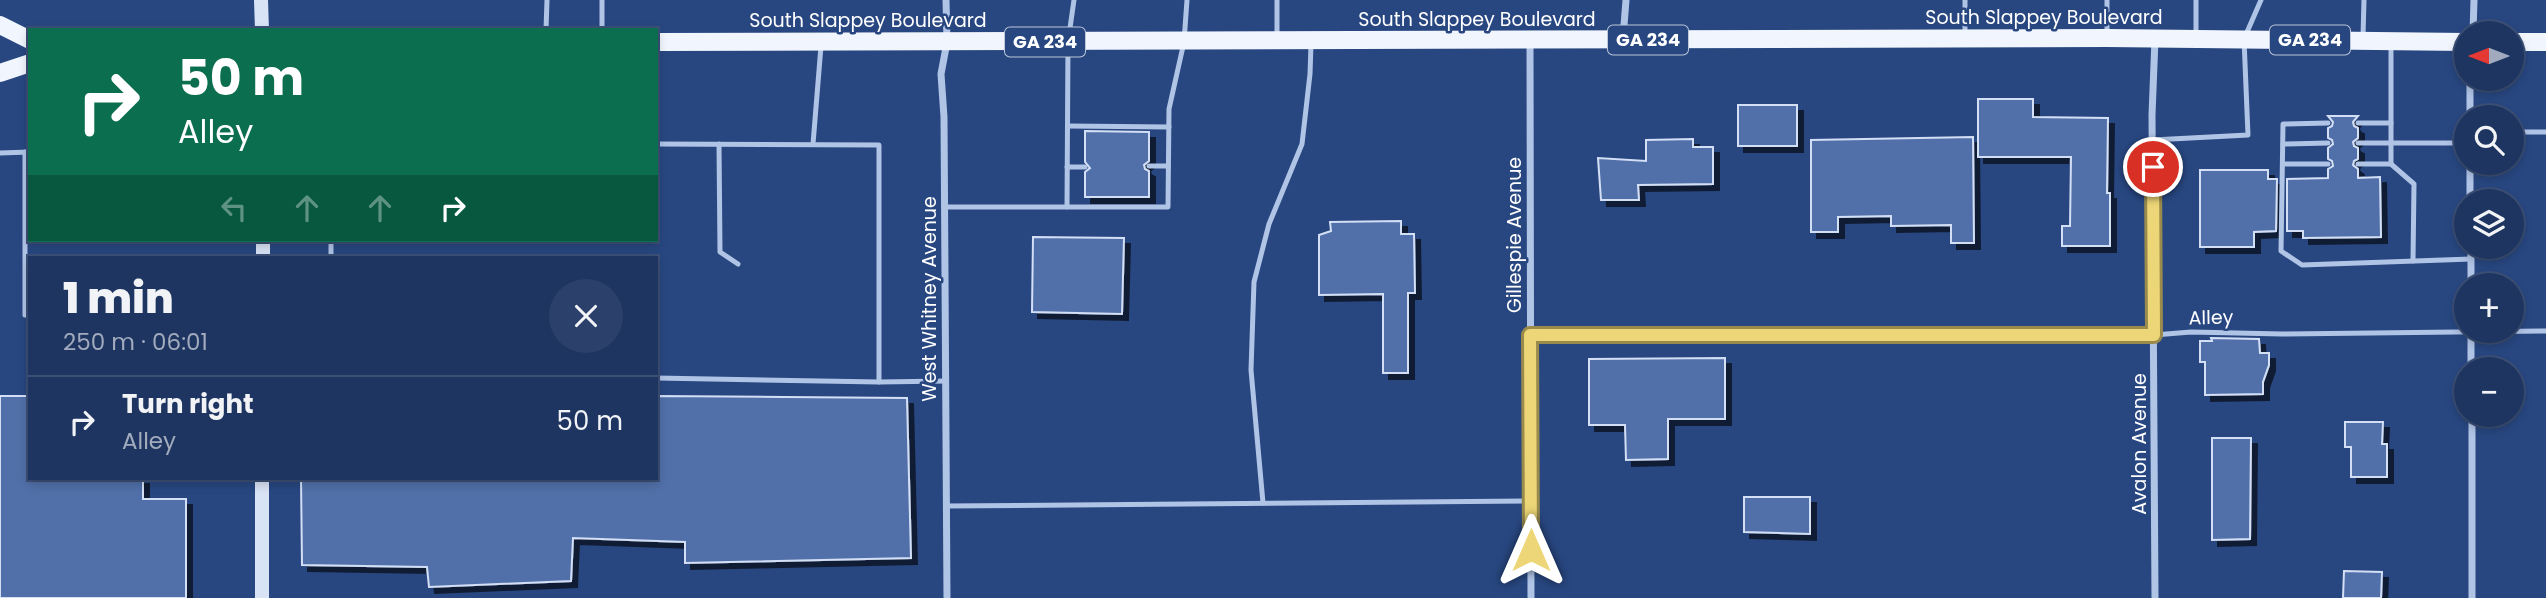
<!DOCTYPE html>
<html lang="en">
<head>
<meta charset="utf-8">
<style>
	body { margin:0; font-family:Poppins,sans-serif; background:#2b406a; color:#f1f3f6; height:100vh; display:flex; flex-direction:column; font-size:26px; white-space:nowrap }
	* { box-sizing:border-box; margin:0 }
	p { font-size:23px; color:#a1abbd }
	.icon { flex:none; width:38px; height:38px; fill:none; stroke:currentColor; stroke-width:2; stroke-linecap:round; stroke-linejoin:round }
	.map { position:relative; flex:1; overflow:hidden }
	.details { position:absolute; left:28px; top:256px; width:630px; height:224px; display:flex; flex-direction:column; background:#1e3561; border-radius:0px; box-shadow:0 4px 10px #0003,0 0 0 2px #3c5076 }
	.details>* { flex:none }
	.top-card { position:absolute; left:28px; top:28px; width:630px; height:214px; border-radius:0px; box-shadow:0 4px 10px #0003,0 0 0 2px #3c5076; background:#0b6e4f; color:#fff; overflow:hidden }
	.needle { width:46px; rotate:270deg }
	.fabs { position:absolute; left:2454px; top:21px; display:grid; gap:14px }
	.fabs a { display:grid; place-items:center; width:70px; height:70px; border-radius:50%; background:#1e3561; box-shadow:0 4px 10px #0003,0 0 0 2px #3c5076; font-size:35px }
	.pin { position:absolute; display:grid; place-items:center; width:60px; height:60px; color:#fff; margin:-30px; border:4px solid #fff; border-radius:50%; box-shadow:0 2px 7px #0007 }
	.me { position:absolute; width:77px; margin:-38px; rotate:0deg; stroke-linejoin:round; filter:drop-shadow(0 0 5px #0008) }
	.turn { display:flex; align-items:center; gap:24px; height:147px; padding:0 35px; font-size:32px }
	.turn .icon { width:91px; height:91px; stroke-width:2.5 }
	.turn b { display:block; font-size:49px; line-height:60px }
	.lanes { display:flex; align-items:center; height:66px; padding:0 35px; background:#0003; justify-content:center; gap:35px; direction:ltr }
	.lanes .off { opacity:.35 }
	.round { display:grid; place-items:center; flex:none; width:74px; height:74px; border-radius:37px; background:#2b406a }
	.headline { display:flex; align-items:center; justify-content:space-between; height:119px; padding:0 35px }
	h1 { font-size:42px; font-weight:800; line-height:52px }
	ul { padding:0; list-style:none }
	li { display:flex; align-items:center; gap:21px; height:91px; padding:0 35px; border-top:2px solid #3c5076 }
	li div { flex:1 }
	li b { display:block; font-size:26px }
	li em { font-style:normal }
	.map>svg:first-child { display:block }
	.building { fill:#5170a9; stroke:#d3dff5; stroke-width:2; filter:url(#shadow) }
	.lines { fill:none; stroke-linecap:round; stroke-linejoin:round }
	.lane { stroke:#b0c4e6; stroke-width:5 }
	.street { stroke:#b0c4e6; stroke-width:7 }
	.secondary { stroke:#d9e3f6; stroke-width:14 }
	.primary { stroke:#f1f5fd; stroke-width:18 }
	.route-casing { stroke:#9a8b4d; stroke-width:18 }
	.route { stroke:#edd677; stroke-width:12 }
	.labels { text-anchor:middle; stroke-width:5; stroke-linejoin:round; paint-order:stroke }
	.shield { fill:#284781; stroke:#bec8d9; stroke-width:2 }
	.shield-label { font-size:18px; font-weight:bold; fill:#fff }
	.street-label { font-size:19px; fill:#fff; stroke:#284781 }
</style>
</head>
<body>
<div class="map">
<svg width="2546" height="598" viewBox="0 0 2546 598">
	<defs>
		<filter id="shadow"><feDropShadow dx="6" dy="6" stdDeviation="0" flood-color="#0009"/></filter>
	</defs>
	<rect width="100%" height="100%" fill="#284781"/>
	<g class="building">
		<polygon points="1978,99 2033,99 2033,117 2108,118 2107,193 2110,193 2110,246 2062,246 2062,226 2070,226 2071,157 1978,157"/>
		<rect x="1738" y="105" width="59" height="41"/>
		<polygon points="2328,116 2358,116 2353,122 2354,126 2358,128 2358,138 2353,142 2354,146 2358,148 2358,159 2354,161 2353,165 2358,169 2358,178 2380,177 2381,237 2303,238 2303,231 2287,231 2287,179 2328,178 2328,169 2333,166 2332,161 2328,159 2328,148 2333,144 2332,140 2328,138 2328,128 2332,126 2333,122"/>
		<polygon points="1085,131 1149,132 1149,161 1144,165 1145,169 1149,171 1149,197 1085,197 1085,172 1090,168 1085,162"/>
		<polygon points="1973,137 1974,243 1951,243 1951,225 1891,226 1891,216 1838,217 1838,232 1811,232 1811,140"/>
		<polygon points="1693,139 1693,147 1713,147 1713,184 1638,185 1639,200 1601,200 1598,158 1646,161 1646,140"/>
		<polygon points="2200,170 2268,170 2268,179 2277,179 2276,231 2254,232 2254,247 2200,247"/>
		<polygon points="1401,221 1401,234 1414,234 1415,293 1408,293 1408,373 1383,373 1383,294 1319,295 1319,235 1331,231 1330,222"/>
		<polygon points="1033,237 1124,238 1122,314 1032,312"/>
		<polygon points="2211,338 2259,339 2260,353 2269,353 2269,365 2263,382 2263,394 2205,395 2205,362 2200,362 2200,341 2212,341"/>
		<polygon points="1725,358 1725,419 1668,419 1668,459 1626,460 1625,425 1589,425 1589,359"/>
		<polygon points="0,396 30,396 30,478 143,478 143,499 186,499 186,598 0,598"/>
		<polygon points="656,396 907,398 911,558 685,563 685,542 573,538 571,581 429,587 427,567 302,565 301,478 656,478"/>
		<polygon points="2345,422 2383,422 2382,444 2387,444 2387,477 2351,477 2351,447 2345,447"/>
		<polygon points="2212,438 2251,438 2250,539 2212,540"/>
		<polygon points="1744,497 1810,497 1810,534 1744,532"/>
		<polygon points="2344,571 2382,572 2381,598 2343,598"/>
	</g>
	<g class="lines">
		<g class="lane">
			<polyline points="1277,0 1277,38"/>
			<polyline points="1965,0 1965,36"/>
			<polyline points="2196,0 2196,35"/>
			<polyline points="546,30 547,0"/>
			<polyline points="602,30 602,0"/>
			<polyline points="2107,35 2107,0"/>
			<polyline points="2363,37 2364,0"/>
			<polyline points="2328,123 2283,124 2281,251 2302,265 2471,259"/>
			<polyline points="2358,123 2391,123 2391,43"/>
			<polyline points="1068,126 1169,127"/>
			<polyline points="2511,132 2546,132"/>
			<polyline points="2152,140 2248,135 2244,39 2261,0"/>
			<polyline points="2358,143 2466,143"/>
			<polyline points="656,144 879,145 879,382 656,378"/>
			<polyline points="719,144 720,252 738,264"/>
			<polyline points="813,144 821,46"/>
			<polyline points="2283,144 2328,143"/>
			<polyline points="25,152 25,315 30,315"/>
			<polyline points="0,153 30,152"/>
			<polyline points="2283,164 2328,164"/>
			<polyline points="2358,164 2391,164 2391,123"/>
			<polyline points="2391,164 2414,184 2413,261"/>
			<polyline points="1149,166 1168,166"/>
			<polyline points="1067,167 1085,167"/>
			<polyline points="944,207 1168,207 1169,109 1184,42 1187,0"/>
			<polyline points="1067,207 1068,42 1074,0"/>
			<polyline points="331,257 331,240"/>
			<polyline points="1530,335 2154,335 2191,332 2282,334 2546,331"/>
			<polyline points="879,382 946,381"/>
			<polyline points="1263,503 1251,370 1254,282 1269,224 1302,144 1310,74 1311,44"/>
			<polyline points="946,506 1531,501"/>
		</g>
		<g class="street">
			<polyline points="946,0 947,42 941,74 944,117 947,598"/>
			<polyline points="2473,33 2474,0"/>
			<polyline points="1623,38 1626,0"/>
			<polyline points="2155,39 2152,115 2155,598"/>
			<polyline points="1530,41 1531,598"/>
			<polyline points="2470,79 2470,117"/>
			<polyline points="2470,163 2470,201"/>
			<polyline points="2471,247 2471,285"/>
			<polyline points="2471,331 2471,369"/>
			<polyline points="2472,415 2472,598"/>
		</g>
		<g class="secondary">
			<polyline points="261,0 262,30"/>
			<polyline points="263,257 263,240"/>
			<polyline points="262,598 262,478"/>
		</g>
		<g class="primary">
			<polyline points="0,25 30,40"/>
			<polyline points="656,42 2107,38 2466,42"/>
			<polyline points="2511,42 2546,42"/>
			<polyline points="0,73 30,63"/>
		</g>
	</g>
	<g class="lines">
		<g class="route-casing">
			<polyline id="route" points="1531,550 1530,335 2154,335 2153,167"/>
		</g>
		<use href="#route" class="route"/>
	</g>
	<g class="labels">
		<g class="shield">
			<rect x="1608" y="25.5" width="80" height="29" rx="5"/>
			<rect x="2270" y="25.5" width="80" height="29" rx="5"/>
			<rect x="1005" y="27.5" width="80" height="29" rx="5"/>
		</g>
		<g class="shield-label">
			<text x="1648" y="46">GA 234</text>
			<text x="2310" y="46">GA 234</text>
			<text x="1045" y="48">GA 234</text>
		</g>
		<g class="street-label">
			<text x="2044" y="24">South Slappey Boulevard</text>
			<text x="1477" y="26">South Slappey Boulevard</text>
			<text x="868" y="27">South Slappey Boulevard</text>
			<text transform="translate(1514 235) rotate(-90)" y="7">Gillespie Avenue</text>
			<text transform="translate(929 299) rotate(-90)" y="7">West Whitney Avenue</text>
			<text transform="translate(2211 317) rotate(-1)" y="7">Alley</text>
			<text transform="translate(2139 444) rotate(-90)" y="7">Avalon Avenue</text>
		</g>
	</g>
</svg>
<div class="fabs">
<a><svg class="needle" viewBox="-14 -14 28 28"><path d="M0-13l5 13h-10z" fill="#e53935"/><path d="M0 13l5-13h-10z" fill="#a1abbd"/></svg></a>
<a><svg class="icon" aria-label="search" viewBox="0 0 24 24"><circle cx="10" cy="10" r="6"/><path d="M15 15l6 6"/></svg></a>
<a><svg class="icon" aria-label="layers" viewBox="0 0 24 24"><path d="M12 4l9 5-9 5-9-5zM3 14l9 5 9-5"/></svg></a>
<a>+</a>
<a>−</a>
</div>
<div class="pin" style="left:2153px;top:167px;background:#d93025"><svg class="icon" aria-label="arrive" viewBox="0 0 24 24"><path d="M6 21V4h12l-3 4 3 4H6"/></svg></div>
<svg class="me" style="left:1531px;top:550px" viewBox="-20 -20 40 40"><path d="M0-17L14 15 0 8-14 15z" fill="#edd677" stroke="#fff" stroke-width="4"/></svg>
<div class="top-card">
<div class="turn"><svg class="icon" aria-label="right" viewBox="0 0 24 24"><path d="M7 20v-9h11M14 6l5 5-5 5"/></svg><div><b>50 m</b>Alley</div></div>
<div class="lanes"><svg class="icon off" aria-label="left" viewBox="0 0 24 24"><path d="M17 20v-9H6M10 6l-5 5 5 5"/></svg><svg class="icon off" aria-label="ahead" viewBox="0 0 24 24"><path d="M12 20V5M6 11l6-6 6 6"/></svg><svg class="icon off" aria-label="ahead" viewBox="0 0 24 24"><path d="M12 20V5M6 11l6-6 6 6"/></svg><svg class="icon" aria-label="right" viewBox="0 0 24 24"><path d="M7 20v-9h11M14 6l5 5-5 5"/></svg></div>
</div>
<section class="details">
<div class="headline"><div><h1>1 min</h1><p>250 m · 06:01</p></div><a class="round"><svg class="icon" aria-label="close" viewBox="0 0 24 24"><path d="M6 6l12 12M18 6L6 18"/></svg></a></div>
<ul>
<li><svg class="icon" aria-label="right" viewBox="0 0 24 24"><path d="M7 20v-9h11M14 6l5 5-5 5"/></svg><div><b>Turn right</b><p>Alley</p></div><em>50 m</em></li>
</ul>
</section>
</div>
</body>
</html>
